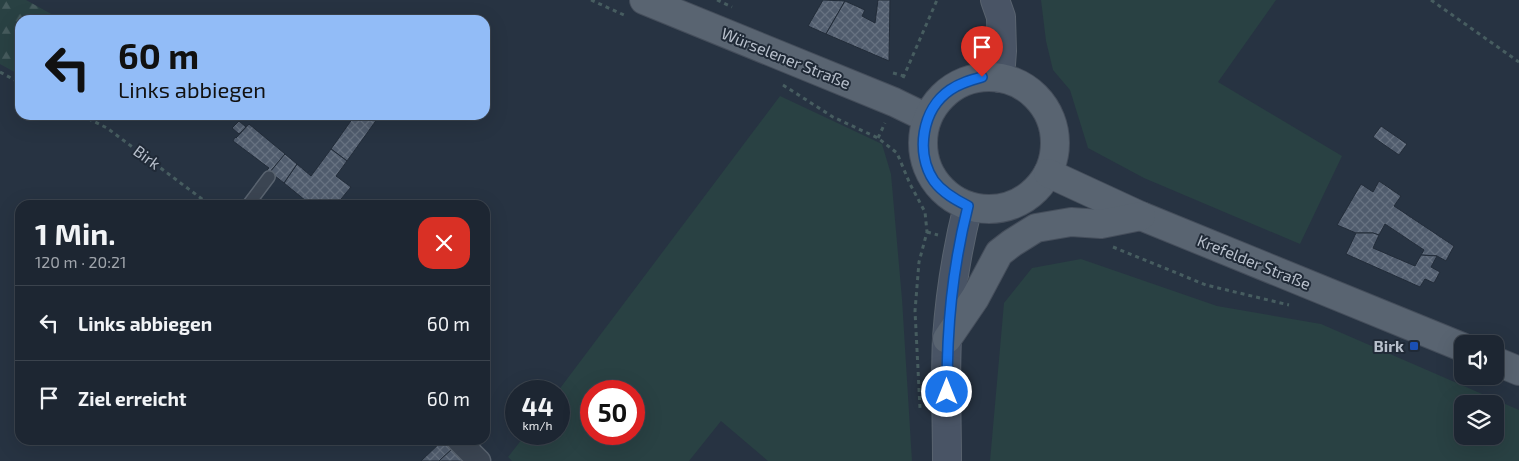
<!DOCTYPE html>
<html lang="de">
<head>
<meta charset="utf-8">
<style>
	body { margin:0; font-family:"Exo 2",sans-serif; background:#2a323e; color:#f1f3f6; height:100vh; display:flex; flex-direction:column; font-size:19px; white-space:nowrap }
	* { box-sizing:border-box; margin:0 }
	p { font-size:16px; color:#a0a5ac }
	.icon { flex:none; width:28px; height:28px; fill:none; stroke:currentColor; stroke-width:2; stroke-linecap:round; stroke-linejoin:round }
	.map { position:relative; flex:1; overflow:hidden }
	.sheet { position:absolute; left:15px; top:200px; width:475px; height:245px; display:flex; flex-direction:column; background:#1d2632; border-radius:15px; box-shadow:0 5px 20px #0002,0 0 0 1px #3b434d }
	.sheet>* { flex:none }
	.banner { position:absolute; left:15px; top:15px; width:475px; height:105px; border-radius:15px; box-shadow:0 5px 20px #0002,0 0 0 1px #3b434d; background:#92bcf7; color:#111; overflow:hidden }
	.controls { position:absolute; left:1454px; top:335px; display:grid; gap:10px }
	.controls a { display:grid; place-items:center; width:50px; height:50px; border-radius:10px; background:#1d2632; box-shadow:0 5px 20px #0002,0 0 0 1px #3b434d; font-size:25px }
	.speed { position:absolute; left:505px; top:380px; display:flex; gap:10px; font-size:25px; font-weight:700; text-align:center }
	.speed>* { display:grid; place-content:center; width:65px; height:65px; border-radius:50%; background:#1d2632; box-shadow:0 5px 20px #0002,0 0 0 1px #3b434d; line-height:1 }
	.speed small { font-size:12px; font-weight:400 }
	.speed .limit { border:8px solid #d22; background:#fff; color:#111 }
	.pin { position:absolute; display:grid; place-items:center; width:42px; height:42px; color:#fff; margin:-51px -21px; border-radius:50% 50% 50% 0; rotate:-45deg; box-shadow:0 0 5px #0007 }
	.pin .icon { rotate:45deg }
	.me { position:absolute; width:55px; margin:-28px; rotate:0deg; stroke-linejoin:round; filter:drop-shadow(0 0 4px #0008) }
	.turn { display:flex; align-items:center; gap:18px; height:105px; padding:0 20px; font-size:22px }
	.turn .icon { width:65px; height:65px; stroke-width:2.5 }
	.turn b { display:block; font-size:35px; line-height:42px }
	.round { display:grid; place-items:center; flex:none; width:52px; height:52px; border-radius:15px; background:#2a323e }
	.summary { display:flex; align-items:center; justify-content:space-between; height:85px; padding:0 20px }
	h1 { font-size:30px; font-weight:700; line-height:38px }
	ul { padding:0; list-style:none }
	li { display:flex; align-items:center; gap:15px; height:75px; padding:0 20px; border-top:1px solid #3b434d }
	li div { flex:1 }
	li b { display:block; font-size:19px }
	li em { font-style:normal }
	.map>svg:first-child { display:block }
	.green { fill:#294143; fill-rule:evenodd }
	.forest { fill:url(#forest-firs) }
	.building { fill:url(#building-cross-hatch); stroke:#222c39 }
	.lines { fill:none; stroke-linecap:round; stroke-linejoin:round }
	.service-casing { stroke:#59636f; stroke-width:14 }
	.minor-casing { stroke:#59636f; stroke-width:25 }
	.secondary-casing { stroke:#59636f; stroke-width:30 }
	.primary-casing { stroke:#454e5b; stroke-width:30 }
	.path { stroke:#475d60; stroke-width:3; stroke-dasharray:4 4; stroke-linecap:butt }
	.service { stroke:#3b4552; stroke-width:11 }
	.minor { stroke:#3b4552; stroke-width:22 }
	.secondary { stroke:#495465; stroke-width:28 }
	.primary { stroke:#596471; stroke-width:28 }
	.route-casing { stroke:#114b97; stroke-width:12 }
	.route { stroke:#1a73e8; stroke-width:9 }
	.transit-dot { fill:#1a4fb4; stroke:#202a37; stroke-width:2 }
	.labels { text-anchor:middle; stroke-width:4; stroke-linejoin:round; paint-order:stroke }
	.street-label { font-size:16px; fill:#b8c0cc; stroke:#202a37 }
	.poi-label { font-size:16px; font-weight:bold; fill:#b8c0cc; stroke:#202a37; text-anchor:end }
</style>
</head>
<body>
<div class="map">
<svg width="1519" height="461" viewBox="0 0 1519 461">
	<defs>
		<pattern id="forest-firs" width="22" height="20" patternUnits="userSpaceOnUse" patternTransform="scale(1.25)"><rect width="22" height="20" fill="#294143"/><path d="M5 1l3.5 6h-7zM16 11l3.5 6h-7z" fill="#465b5d"/></pattern>
		<pattern id="building-cross-hatch" width="8" height="8" patternUnits="userSpaceOnUse" patternTransform="scale(1.25)"><rect width="8" height="8" fill="#505c6d"/><path d="M0 0l8 8M0 8l8-8" fill="none" stroke="#677281"/></pattern>
	</defs>
	<rect width="100%" height="100%" fill="#273342"/>
	<g class="green">
		<polygon points="1041,0 1276,0 1218,82 1342,156 1300,244 1144,178 1088,148 1070,90 1053,70 1046,41"/>
		<path d="M 780,96 L 882,144 L 891,174 L 902,299 L 912,461 L 768,461 L 721,421 L 689,461 L 512,461 L 508,457 L 526,434 L 559,434 L 558,391 ZM 634,391 L 634,434 L 591,434 L 591,391 Z"/>
		<path d="M 1081,259 L 1217,306 L 1321,324 L 1519,410 L 1519,461 L 990,461 L 1004,303 L 1032,268 ZM 1462,404 L 1495,404 L 1495,436 L 1462,436 Z"/>
	</g>
	<polygon class="forest" points="0,0 26,0 62,20 20,20 20,75 0,64"/>
	<g class="building">
		<polygon points="823,0 845,1 826,34 808,26"/>
		<polygon points="878,0 890,0 889,61 826,34 845,1 865,10 862,16 875,23"/>
		<polygon points="355,115 380,115 347,161 331,149"/>
		<polygon points="239,121 246,127 239,134 232,128"/>
		<polygon points="249,124 285,154 270,172 267,170 269,168 233,141 235,137 236,138"/>
		<polygon points="1381,126 1407,144 1399,155 1373,137"/>
		<polygon points="331,149 347,161 336,176 351,187 336,205 311,205 284,183 297,164 311,176"/>
		<polygon points="285,154 297,164 284,183 270,172"/>
		<polygon points="1379,181 1401,196 1394,206 1454,246 1446,261 1437,256 1421,255 1424,250 1385,224 1379,235 1373,233 1356,233 1337,225 1361,184 1373,192"/>
		<polygon points="1356,233 1373,233 1379,235 1373,248 1415,266 1421,255 1437,256 1431,267 1440,272 1434,283 1425,279 1420,287 1346,254"/>
		<polygon points="443,440 452,449 439,461 421,461"/>
		<polygon points="452,449 468,461 439,461"/>
	</g>
	<g class="lines">
		<g class="service-casing">
			<polyline id="service" points="248,205 269,177"/>
		</g>
		<g class="minor-casing">
			<polyline id="minor" points="458,440 479,461"/>
		</g>
		<g class="secondary-casing">
			<g id="secondary">
				<polyline points="995,0 1001,17 1002,51 1000,78"/>
				<path d="M 947,461 C 947,420 945,379 947,338 C 950,294 957,250 968,206"/>
			</g>
		</g>
		<g class="primary-casing">
			<g id="primary">
				<polyline points="644,0 894,102 927,118"/>
				<circle cx="989" cy="143" r="66"/>
				<polyline points="1048,173 1141,216 1462,347"/>
				<polyline points="947,339 975,298 999,253 1012,243 1036,228 1071,222 1101,224 1141,216"/>
				<polyline points="1495,361 1519,371"/>
			</g>
		</g>
		<g class="path">
			<polyline points="591,0 624,15"/>
			<polyline points="717,0 732,7"/>
			<polyline points="1431,0 1519,62"/>
			<polyline points="0,72 20,83"/>
			<polyline points="893,73 904,76"/>
			<polyline points="903,78 937,0"/>
			<polyline points="783,85 833,117 878,138 897,153 910,184 925,212 927,232 919,262 915,311 920,408"/>
			<polyline points="81,115 107,128 210,205"/>
			<polyline points="878,138 885,123"/>
			<polyline points="927,232 938,235"/>
			<polyline points="1113,247 1206,285 1289,305"/>
			<polyline points="1468,376 1479,381"/>
		</g>
		<use href="#service" class="service"/>
		<use href="#minor" class="minor"/>
		<use href="#secondary" class="secondary"/>
		<use href="#primary" class="primary"/>
	</g>
	<g class="lines">
		<g class="route-casing">
			<path id="route" d="M 947,392 C 947,326 952,270 968,206 C 956,200 943,193 934,181 C 915,153 922,109 950,90 C 960,83 971,80 982,77"/>
		</g>
		<use href="#route" class="route"/>
	</g>
	<rect class="transit-dot" x="1409" y="341" width="10" height="10" rx="2.5"/>
	<g class="labels">
		<g class="street-label">
			<text transform="translate(786 58) rotate(22)" y="6">Würselener Straße</text>
			<text transform="translate(147 157) rotate(36)" y="6">Birk</text>
			<text transform="translate(1254 262) rotate(22)" y="6">Krefelder Straße</text>
		</g>
		<g class="poi-label">
			<text x="1404" y="352">Birk</text>
		</g>
	</g>
</svg>
<div class="controls">
<a><svg class="icon" aria-label="sound" viewBox="0 0 24 24"><path d="M4 9h4l5-4v14l-5-4H4zM17 9q2 3 0 6"/></svg></a>
<a><svg class="icon" aria-label="layers" viewBox="0 0 24 24"><path d="M12 4l9 5-9 5-9-5zM3 14l9 5 9-5"/></svg></a>
</div>
<div class="speed"><div>44<small>km/h</small></div><div class="limit">50</div></div>
<div class="pin" style="left:982px;top:77px;background:#d93025"><svg class="icon" aria-label="arrive" viewBox="0 0 24 24"><path d="M6 21V4h12l-3 4 3 4H6"/></svg></div>
<svg class="me" style="left:947px;top:392px" viewBox="-20 -20 40 40"><circle r="17" fill="#1a73e8" stroke="#fff" stroke-width="3"/><path d="M0-11L8 9 0 5-8 9z" fill="#fff"/></svg>
<div class="banner">
<div class="turn"><svg class="icon" aria-label="left" viewBox="0 0 24 24"><path d="M17 20v-9H6M10 6l-5 5 5 5"/></svg><div><b>60 m</b>Links abbiegen</div></div>
</div>
<section class="sheet">
<div class="summary"><div><h1>1 Min.</h1><p>120 m · 20:21</p></div><a class="round" style="background:#d93025;color:#fff"><svg class="icon" aria-label="close" viewBox="0 0 24 24"><path d="M6 6l12 12M18 6L6 18"/></svg></a></div>
<ul>
<li><svg class="icon" aria-label="left" viewBox="0 0 24 24"><path d="M17 20v-9H6M10 6l-5 5 5 5"/></svg><div><b>Links abbiegen</b></div><em>60 m</em></li>
<li><svg class="icon" aria-label="arrive" viewBox="0 0 24 24"><path d="M6 21V4h12l-3 4 3 4H6"/></svg><div><b>Ziel erreicht</b></div><em>60 m</em></li>
</ul>
</section>
</div>
</body>
</html>
